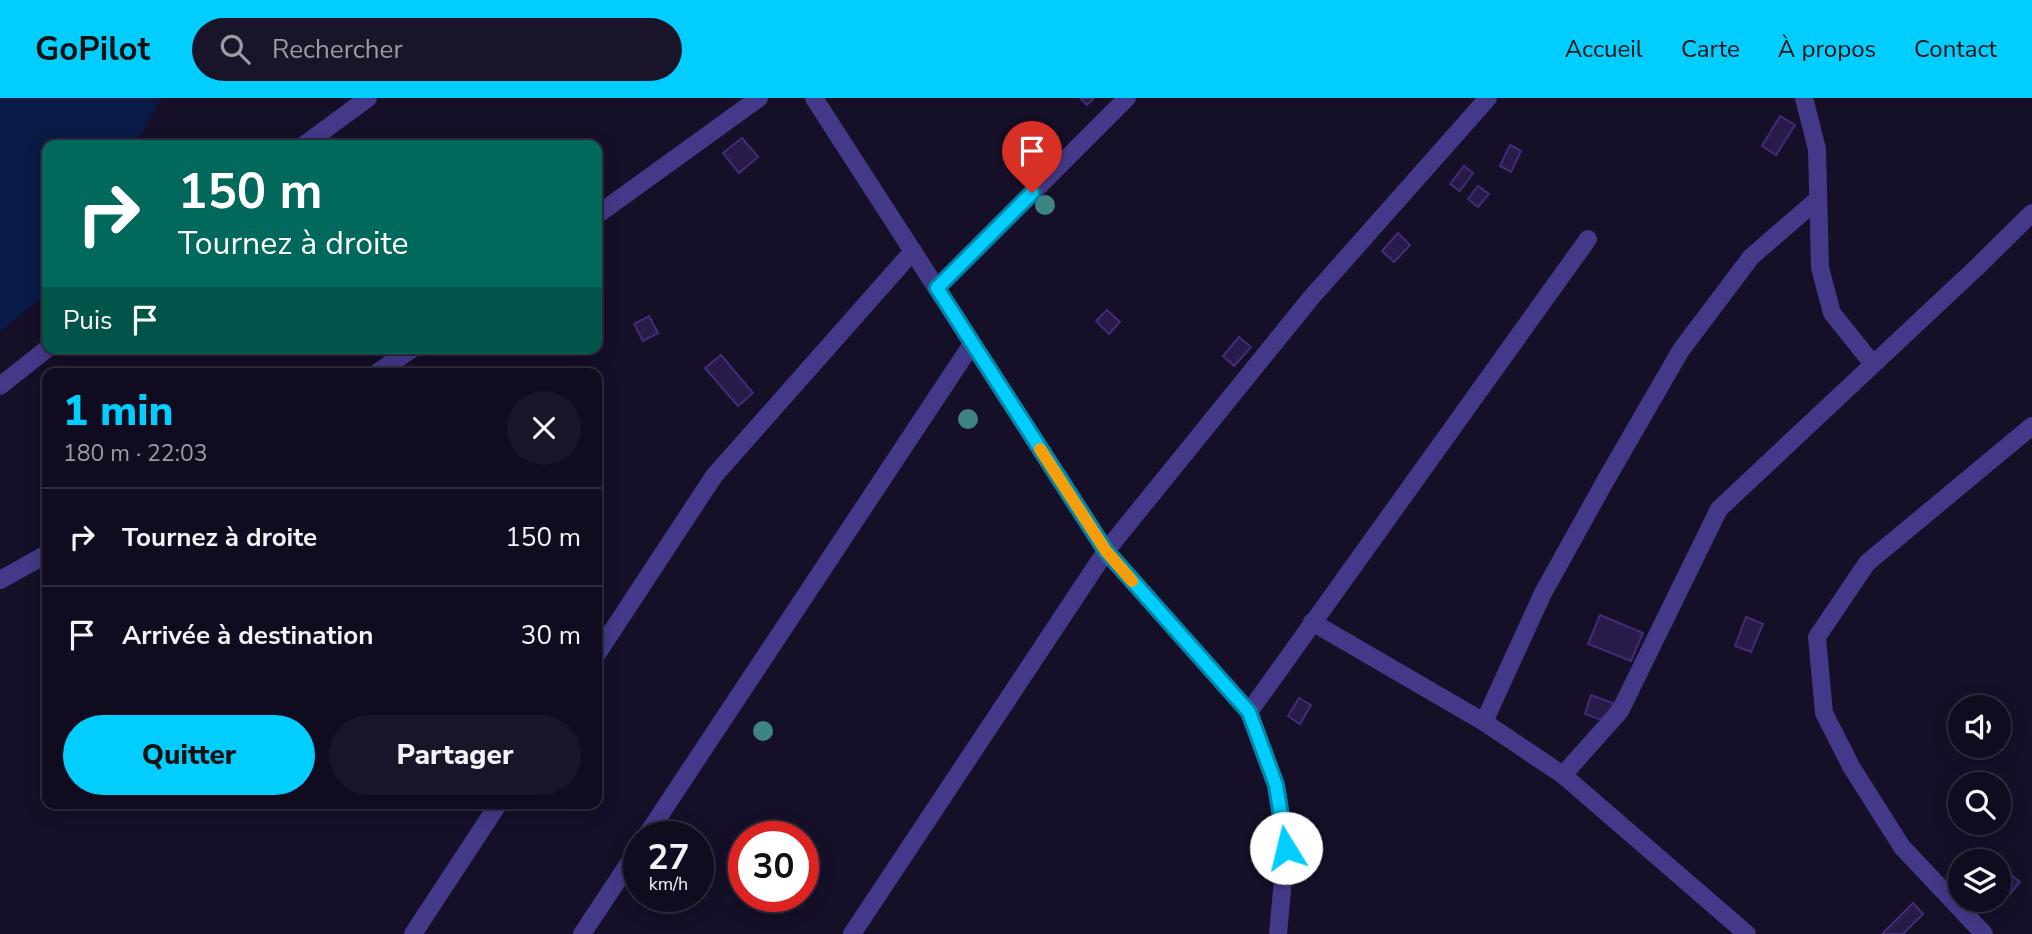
<!DOCTYPE html>
<html lang="fr">
<head>
<meta charset="utf-8">
<style>
	body { margin:0; font-family:"Nunito Sans",sans-serif; background:#191427; color:#f1f3f6; height:100vh; display:flex; flex-direction:column; font-size:26px; white-space:nowrap }
	* { box-sizing:border-box; margin:0 }
	p { font-size:23px; color:#9c9ba4 }
	.icon { flex:none; width:38px; height:38px; fill:none; stroke:currentColor; stroke-width:2; stroke-linecap:round; stroke-linejoin:round }
	.map { position:relative; flex:1; overflow:hidden }
	.details { position:absolute; left:42px; top:270px; width:560px; height:441px; display:flex; flex-direction:column; background:#100b1e; border-radius:14px; box-shadow:0 4px 18px #0003,0 0 0 2px #302b3c }
	.details>* { flex:none }
	.hud { position:absolute; left:42px; top:42px; width:560px; height:214px; border-radius:14px; box-shadow:0 4px 18px #0003,0 0 0 2px #302b3c; background:#00695c; color:#fff; overflow:hidden }
	.fabs { position:absolute; left:1948px; top:597px; display:grid; gap:14px }
	.fabs a { display:grid; place-items:center; width:63px; height:63px; border-radius:50%; background:#100b1e; box-shadow:0 4px 18px #0003,0 0 0 2px #302b3c; font-size:35px }
	.speed { position:absolute; left:623px; top:723px; display:flex; gap:14px; font-size:35px; font-weight:700; text-align:center }
	.speed>* { display:grid; place-content:center; width:91px; height:91px; border-radius:50%; background:#100b1e; box-shadow:0 4px 18px #0003,0 0 0 2px #302b3c; line-height:1 }
	.speed small { font-size:18px; font-weight:400 }
	.speed .limit { border:10px solid #d22; background:#fff; color:#111 }
	.pin { position:absolute; display:grid; place-items:center; width:60px; height:60px; color:#fff; margin:-72px -30px; border-radius:50% 50% 50% 0; rotate:-45deg; box-shadow:0 0 7px #0007 }
	.pin .icon { rotate:45deg }
	.me { position:absolute; width:77px; margin:-38px; rotate:351deg; stroke-linejoin:round; filter:drop-shadow(0 0 5px #0008) }
	.turn { display:flex; align-items:center; gap:24px; height:147px; padding:0 21px; font-size:32px }
	.turn .icon { width:91px; height:91px; stroke-width:2.5 }
	.turn b { display:block; font-size:49px; line-height:60px }
	.then { display:flex; align-items:center; height:66px; padding:0 21px; background:#0003; gap:14px; font-size:26px }
	.round { display:grid; place-items:center; flex:none; width:74px; height:74px; border-radius:37px; background:#191427 }
	.overview { display:flex; align-items:center; justify-content:space-between; height:119px; padding:0 21px }
	h1 { font-size:42px; font-weight:800; line-height:52px; color:#01ceff }
	.action { display:flex; gap:14px; margin-top:auto; padding:14px 21px }
	.action a { flex:1; height:80px; border-radius:42px; background:#01ceff; color:#111; font-size:28px; font-weight:800; line-height:80px; text-align:center }
	.action a+a { background:#191427; color:#f1f3f6 }
	ul { padding:0; list-style:none }
	li { display:flex; align-items:center; gap:21px; height:98px; padding:0 21px; border-top:2px solid #302b3c }
	li div { flex:1 }
	li b { display:block; font-size:26px }
	li em { font-style:normal }
	header { display:flex; align-items:center; gap:42px; box-sizing:border-box; height:98px; padding:0 35px; background:#01ceff; color:#111 }
	header strong { font-size:33px }
	nav { display:flex; gap:38px; margin-inline-start:auto; font-size:24px }
	.search { width:490px; height:63px; background:#191427; display:flex; align-items:center; gap:18px; box-sizing:border-box; padding:0 24px; border-radius:38px; color:#9c9ba4; font-size:26px }
	.map>svg:first-child { display:block }
	.water { fill:#091a46 }
	.building { fill:#281a49; stroke:#412c76; stroke-width:2 }
	.lines { fill:none; stroke-linecap:round; stroke-linejoin:round }
	.minor { stroke:#433988; stroke-width:18 }
	.tree { fill:#3d8483 }
	.route-casing { stroke:#0186a6; stroke-width:18 }
	.route { stroke:#01ceff; stroke-width:12 }
	.slow { stroke:#f59e0b; stroke-width:12 }
</style>
</head>
<body>
<header>
<strong>GoPilot</strong>
<div class="search"><svg class="icon" aria-label="search" viewBox="0 0 24 24"><circle cx="10" cy="10" r="6"/><path d="M15 15l6 6"/></svg>Rechercher</div>
<nav><a>Accueil</a><a>Carte</a><a>À propos</a><a>Contact</a></nav>
</header>
<div class="map">
<svg width="2032" height="836" viewBox="0 0 2032 836">
	<rect width="100%" height="100%" fill="#150f28"/>
	<polygon class="water" points="0,0 161,0 136,47 47,47 47,195 0,234"/>
	<g class="building">
		<polygon points="1080,0 1094,0 1087,7"/>
		<polygon points="1780,18 1795,27 1776,57 1762,48"/>
		<polygon points="742,40 758,59 739,75 723,55"/>
		<polygon points="1510,47 1521,53 1511,74 1500,68"/>
		<polygon points="1464,68 1473,75 1460,93 1450,86"/>
		<polygon points="1478,88 1489,96 1478,109 1468,101"/>
		<polygon points="1398,135 1410,147 1394,164 1382,153"/>
		<polygon points="1107,212 1120,224 1109,236 1096,223"/>
		<polygon points="649,218 658,235 643,243 634,226"/>
		<polygon points="1239,239 1251,249 1234,268 1223,258"/>
		<polygon points="721,257 753,295 738,308 705,270"/>
		<polygon points="1600,517 1643,535 1631,563 1588,546"/>
		<polygon points="1746,519 1763,526 1751,554 1735,548"/>
		<polygon points="1591,597 1613,605 1607,624 1585,616"/>
		<polygon points="1299,600 1311,607 1300,626 1288,618"/>
		<polygon points="2009,775 2020,784 2010,796 1999,787"/>
		<polygon points="1913,805 1923,816 1903,836 1882,836"/>
	</g>
	<g class="lines">
		<g class="minor">
			<polyline points="814,0 1106,453 1249,614 1276,687 1286,750 1278,836"/>
			<polyline points="1804,0 1817,51 1820,170 1832,215 1872,265"/>
			<polyline points="304,47 368,0"/>
			<polyline points="597,117 759,0"/>
			<polyline points="937,190 1127,0"/>
			<polyline points="377,275 413,250"/>
			<polyline points="0,288 48,250"/>
			<polyline points="0,482 47,456"/>
			<polyline points="1312,524 1484,624 1563,677 1747,836"/>
			<polyline points="597,556 714,378 913,153"/>
			<polyline points="1249,614 1588,141"/>
			<polyline points="1484,624 1543,495 1607,380 1681,252 1751,159 1818,101"/>
			<polyline points="1563,677 1620,613 1719,411 1975,171 2032,115"/>
			<polyline points="646,738 972,246"/>
			<polyline points="413,836 499,705"/>
			<polyline points="582,836 639,750"/>
			<polyline points="852,836 1106,453 1310,201 1488,0"/>
			<polyline points="1984,836 1902,749 1852,670 1824,615 1817,539 1867,465 2032,328"/>
		</g>
	</g>
	<g class="tree">
		<circle cx="1045" cy="107" r="10"/>
		<circle cx="968" cy="321" r="10"/>
		<circle cx="763" cy="633" r="10"/>
	</g>
	<g class="lines">
		<g class="route-casing">
			<polyline id="route" points="1032,95 937,190 1106,453 1249,614 1276,687 1286,750"/>
		</g>
		<use href="#route" class="route"/>
		<polyline class="slow" points="1040,351 1106,453 1132,483"/>
	</g>
</svg>
<div class="fabs">
<a><svg class="icon" aria-label="sound" viewBox="0 0 24 24"><path d="M4 9h4l5-4v14l-5-4H4zM17 9q2 3 0 6"/></svg></a>
<a><svg class="icon" aria-label="search" viewBox="0 0 24 24"><circle cx="10" cy="10" r="6"/><path d="M15 15l6 6"/></svg></a>
<a><svg class="icon" aria-label="layers" viewBox="0 0 24 24"><path d="M12 4l9 5-9 5-9-5zM3 14l9 5 9-5"/></svg></a>
</div>
<div class="speed"><div>27<small>km/h</small></div><div class="limit">30</div></div>
<div class="pin" style="left:1032px;top:95px;background:#d93025"><svg class="icon" aria-label="arrive" viewBox="0 0 24 24"><path d="M6 21V4h12l-3 4 3 4H6"/></svg></div>
<svg class="me" style="left:1286px;top:750px" viewBox="-20 -20 40 40"><circle r="19" fill="#fff"/><path d="M0-13L10 11 0 6-10 11z" fill="#01ceff"/></svg>
<div class="hud">
<div class="turn"><svg class="icon" aria-label="right" viewBox="0 0 24 24"><path d="M7 20v-9h11M14 6l5 5-5 5"/></svg><div><b>150 m</b>Tournez à droite</div></div>
<div class="then">Puis<svg class="icon" aria-label="arrive" viewBox="0 0 24 24"><path d="M6 21V4h12l-3 4 3 4H6"/></svg></div>
</div>
<section class="details">
<div class="overview"><div><h1>1 min</h1><p>180 m · 22:03</p></div><a class="round"><svg class="icon" aria-label="close" viewBox="0 0 24 24"><path d="M6 6l12 12M18 6L6 18"/></svg></a></div>
<ul>
<li><svg class="icon" aria-label="right" viewBox="0 0 24 24"><path d="M7 20v-9h11M14 6l5 5-5 5"/></svg><div><b>Tournez à droite</b></div><em>150 m</em></li>
<li><svg class="icon" aria-label="arrive" viewBox="0 0 24 24"><path d="M6 21V4h12l-3 4 3 4H6"/></svg><div><b>Arrivée à destination</b></div><em>30 m</em></li>
</ul>
<div class="action"><a>Quitter</a><a>Partager</a></div>
</section>
</div>
</body>
</html>
